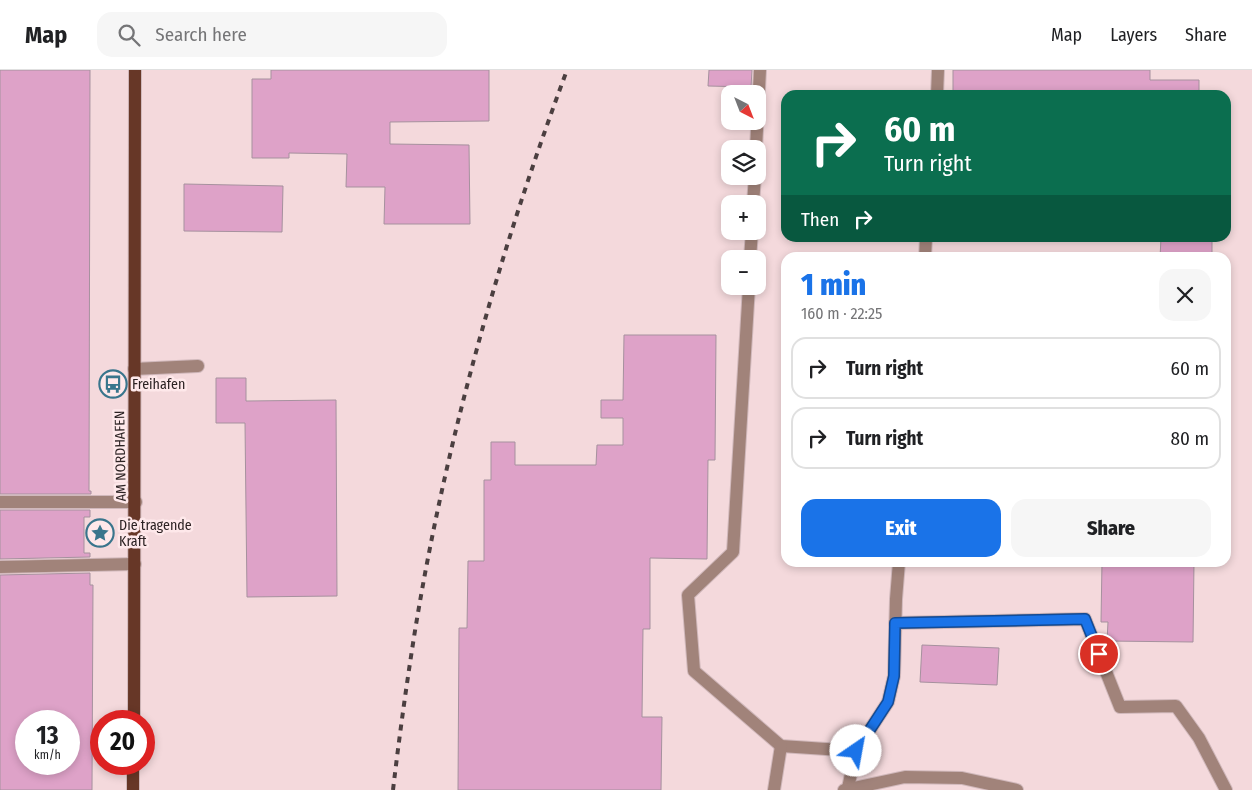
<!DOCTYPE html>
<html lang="en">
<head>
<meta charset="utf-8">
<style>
	body { margin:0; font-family:"Fira Sans Condensed",sans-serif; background:#f6f6f6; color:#202124; height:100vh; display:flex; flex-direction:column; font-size:19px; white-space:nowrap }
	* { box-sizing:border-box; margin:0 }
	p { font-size:16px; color:#757577 }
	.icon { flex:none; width:28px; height:28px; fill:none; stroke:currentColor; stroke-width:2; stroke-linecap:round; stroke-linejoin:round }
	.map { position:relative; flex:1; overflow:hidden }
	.drawer { position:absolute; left:781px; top:182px; width:450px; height:315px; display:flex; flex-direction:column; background:#fff; border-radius:15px; box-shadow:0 2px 8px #0003 }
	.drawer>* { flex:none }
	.top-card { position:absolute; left:781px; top:20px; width:450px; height:152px; border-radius:15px; box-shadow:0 2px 8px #0003; background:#0b6e4f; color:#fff; overflow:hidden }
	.needle { width:32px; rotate:138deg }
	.tools { position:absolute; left:721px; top:15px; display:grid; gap:10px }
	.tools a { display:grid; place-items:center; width:45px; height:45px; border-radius:10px; background:#fff; box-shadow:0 2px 8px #0003; font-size:25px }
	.speed { position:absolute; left:15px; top:640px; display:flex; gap:10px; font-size:25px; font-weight:700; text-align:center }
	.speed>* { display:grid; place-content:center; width:65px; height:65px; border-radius:50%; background:#fff; box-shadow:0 2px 8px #0003; line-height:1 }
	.speed small { font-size:12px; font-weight:400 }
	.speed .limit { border:8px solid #d22; background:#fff; color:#111 }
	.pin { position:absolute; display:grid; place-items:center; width:42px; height:42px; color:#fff; margin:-21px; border:2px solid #fff; border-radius:50%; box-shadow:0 1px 5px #0007 }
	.me { position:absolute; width:55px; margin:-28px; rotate:33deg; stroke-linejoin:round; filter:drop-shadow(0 0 4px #0008) }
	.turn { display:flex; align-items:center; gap:18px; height:105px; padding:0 20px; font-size:22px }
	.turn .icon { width:65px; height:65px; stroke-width:2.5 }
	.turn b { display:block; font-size:35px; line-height:42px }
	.then { display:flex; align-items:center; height:48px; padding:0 20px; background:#0003; gap:10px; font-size:19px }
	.round { display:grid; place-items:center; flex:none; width:52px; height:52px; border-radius:15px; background:#f6f6f6 }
	.summary { display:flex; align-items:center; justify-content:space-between; height:85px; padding:0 20px }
	h1 { font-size:30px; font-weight:800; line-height:38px; color:#1a73e8 }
	.cta { display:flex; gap:10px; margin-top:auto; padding:10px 20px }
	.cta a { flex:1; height:58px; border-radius:15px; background:#1a73e8; color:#fff; font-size:20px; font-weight:800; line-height:58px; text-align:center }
	.cta a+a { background:#f6f6f6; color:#202124 }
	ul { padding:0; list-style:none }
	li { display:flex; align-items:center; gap:15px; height:62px; margin:0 10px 8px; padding:0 10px; border:2px solid #e0e0e0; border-radius:15px }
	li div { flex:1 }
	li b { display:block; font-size:19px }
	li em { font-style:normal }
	header { display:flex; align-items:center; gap:30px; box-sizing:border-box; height:70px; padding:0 25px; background:#fff; border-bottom:1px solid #e0e0e0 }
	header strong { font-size:24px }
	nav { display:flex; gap:28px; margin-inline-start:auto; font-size:18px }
	.search { width:350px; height:45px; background:#f6f6f6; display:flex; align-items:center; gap:12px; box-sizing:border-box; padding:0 18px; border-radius:15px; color:#757577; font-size:19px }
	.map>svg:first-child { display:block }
	.building { fill:#dea2c8; stroke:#a6919e; fill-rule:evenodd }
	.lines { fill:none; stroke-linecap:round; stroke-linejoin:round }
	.minor-casing { stroke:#d0b8bb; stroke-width:14 }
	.major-casing { stroke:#d0b8bb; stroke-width:14 }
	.minor { stroke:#a1837a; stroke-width:12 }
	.major { stroke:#673727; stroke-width:12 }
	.rail { stroke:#4b3f40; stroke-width:4; stroke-dasharray:6 6; stroke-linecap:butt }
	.route-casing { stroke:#114b97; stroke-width:12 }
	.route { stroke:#1a73e8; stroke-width:9 }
	.labels { text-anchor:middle; stroke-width:5; stroke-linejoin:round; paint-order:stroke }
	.poi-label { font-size:14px; fill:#2c2223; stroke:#fee8ea; text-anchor:start }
	.street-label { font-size:14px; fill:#2c2223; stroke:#fee8ea }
</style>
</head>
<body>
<header>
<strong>Map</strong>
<div class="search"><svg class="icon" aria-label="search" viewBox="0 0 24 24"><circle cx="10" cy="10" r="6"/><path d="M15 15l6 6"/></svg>Search here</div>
<nav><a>Map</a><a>Layers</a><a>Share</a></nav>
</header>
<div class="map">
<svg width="1252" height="720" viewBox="0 0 1252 720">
	<rect width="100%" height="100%" fill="#f4d9dc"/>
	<g class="building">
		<polygon points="0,0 90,0 89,421 91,421 91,424 0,424"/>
		<polygon points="271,0 489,0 489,51 390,52 390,74 469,75 470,154 384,154 385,117 346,117 347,84 289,83 289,88 252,88 252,9 271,9"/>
		<polygon points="709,0 752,0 751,17 708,16"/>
		<polygon points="953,0 1150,0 1150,10 1199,10 1199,25 953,25"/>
		<polygon points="184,114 283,116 282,162 184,161"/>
		<polygon points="1161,168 1212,168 1212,188 1160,188"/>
		<polygon points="624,265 716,265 715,390 708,390 707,489 650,488 650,559 643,559 642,647 662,647 661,720 458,720 459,558 467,558 468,491 484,491 484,410 491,410 491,372 515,372 515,395 596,395 597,375 623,375 623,348 601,348 601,330 623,330"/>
		<polygon points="216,308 246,308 246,331 336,330 337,526 247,527 245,353 216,353"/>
		<polygon points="0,440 90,440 90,447 84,447 84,483 90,483 90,487 0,489"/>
		<polygon points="1102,492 1194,492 1193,572 1107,571 1108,552 1101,552"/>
		<path d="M 90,503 L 90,515 L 93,515 L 92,720 L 0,720 L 0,505 ZM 26,651 L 69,651 L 69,694 L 26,694 Z"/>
		<polygon points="922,575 999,578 997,615 920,612"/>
	</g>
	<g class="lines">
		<g class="minor-casing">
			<g id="minor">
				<polyline points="937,25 938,0"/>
				<polyline points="756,79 760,0"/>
				<polyline points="753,134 755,106"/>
				<polyline points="925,188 926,168"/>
				<polyline points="750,189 752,161"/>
				<polyline points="749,216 733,482 688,525 694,601 781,676 856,681"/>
				<polyline points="134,299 198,296"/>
				<polyline points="0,432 136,432"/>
				<polyline points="0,497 135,494"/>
				<polyline points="895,553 1085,549 1120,637 1176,636 1199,668 1226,720"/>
				<polyline points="848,718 856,681 888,632 894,606 896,529 899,492"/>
				<polyline points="774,720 781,676"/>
				<polyline points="844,720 905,707 962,708 1017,720"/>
			</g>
		</g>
		<g class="major-casing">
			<g id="major">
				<path d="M 134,651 C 135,434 134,217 135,0"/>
				<polyline points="133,720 133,694"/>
			</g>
		</g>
		<use href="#minor" class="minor"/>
		<use href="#major" class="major"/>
		<path class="rail" d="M 393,720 C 399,669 406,618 414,567 C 445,374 499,183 567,0"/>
	</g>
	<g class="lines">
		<g class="route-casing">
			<polyline id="route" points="856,681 888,632 894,606 895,553 1085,549 1099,584"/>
		</g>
		<use href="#route" class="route"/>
	</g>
	<defs>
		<g id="bus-ring" transform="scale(1.4375)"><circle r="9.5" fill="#fee8ea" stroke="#39758c" stroke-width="1.5"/><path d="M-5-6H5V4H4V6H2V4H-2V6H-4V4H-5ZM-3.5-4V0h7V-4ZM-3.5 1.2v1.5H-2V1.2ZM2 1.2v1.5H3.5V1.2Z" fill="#39758c"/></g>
		<g id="sight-ring" transform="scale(1.4375)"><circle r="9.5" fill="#fee8ea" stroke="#39758c" stroke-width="1.5"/><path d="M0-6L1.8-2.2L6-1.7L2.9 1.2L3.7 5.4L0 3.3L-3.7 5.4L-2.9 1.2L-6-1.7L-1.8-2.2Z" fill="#39758c"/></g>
	</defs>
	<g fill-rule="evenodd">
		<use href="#bus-ring" x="113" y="314"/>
		<use href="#sight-ring" x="100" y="463"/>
	</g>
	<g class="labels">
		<g class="poi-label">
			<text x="132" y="319">Freihafen</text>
			<text x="119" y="460">Die tragende<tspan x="119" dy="16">Kraft</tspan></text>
		</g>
		<g class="street-label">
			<text transform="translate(120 386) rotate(-91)" y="5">AM NORDHAFEN</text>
		</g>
	</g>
</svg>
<div class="tools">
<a><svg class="needle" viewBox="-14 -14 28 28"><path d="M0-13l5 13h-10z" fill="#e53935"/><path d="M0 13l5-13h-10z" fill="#757577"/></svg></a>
<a><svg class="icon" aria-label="layers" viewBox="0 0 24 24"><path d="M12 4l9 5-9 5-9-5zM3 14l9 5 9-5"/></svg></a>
<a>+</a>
<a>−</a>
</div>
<div class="speed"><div>13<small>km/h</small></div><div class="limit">20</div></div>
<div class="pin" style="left:1099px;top:584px;background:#d93025"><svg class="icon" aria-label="arrive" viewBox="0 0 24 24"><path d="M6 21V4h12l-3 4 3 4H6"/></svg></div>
<svg class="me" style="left:856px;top:681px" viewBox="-20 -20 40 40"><circle r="19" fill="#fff"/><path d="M0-13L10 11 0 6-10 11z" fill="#1a73e8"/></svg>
<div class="top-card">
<div class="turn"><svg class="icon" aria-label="right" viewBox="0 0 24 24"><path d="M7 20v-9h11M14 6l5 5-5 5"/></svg><div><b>60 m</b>Turn right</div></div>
<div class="then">Then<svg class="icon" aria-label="right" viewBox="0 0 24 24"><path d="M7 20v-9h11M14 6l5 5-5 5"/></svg></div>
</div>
<section class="drawer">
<div class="summary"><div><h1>1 min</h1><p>160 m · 22:25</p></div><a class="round"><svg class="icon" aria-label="close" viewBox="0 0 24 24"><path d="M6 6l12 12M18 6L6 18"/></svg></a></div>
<ul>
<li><svg class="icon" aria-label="right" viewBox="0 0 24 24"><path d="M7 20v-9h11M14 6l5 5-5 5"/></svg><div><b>Turn right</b></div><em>60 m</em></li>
<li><svg class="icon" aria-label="right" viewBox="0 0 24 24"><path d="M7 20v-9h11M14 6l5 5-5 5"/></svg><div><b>Turn right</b></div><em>80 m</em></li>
</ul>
<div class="cta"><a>Exit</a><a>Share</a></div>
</section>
</div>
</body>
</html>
